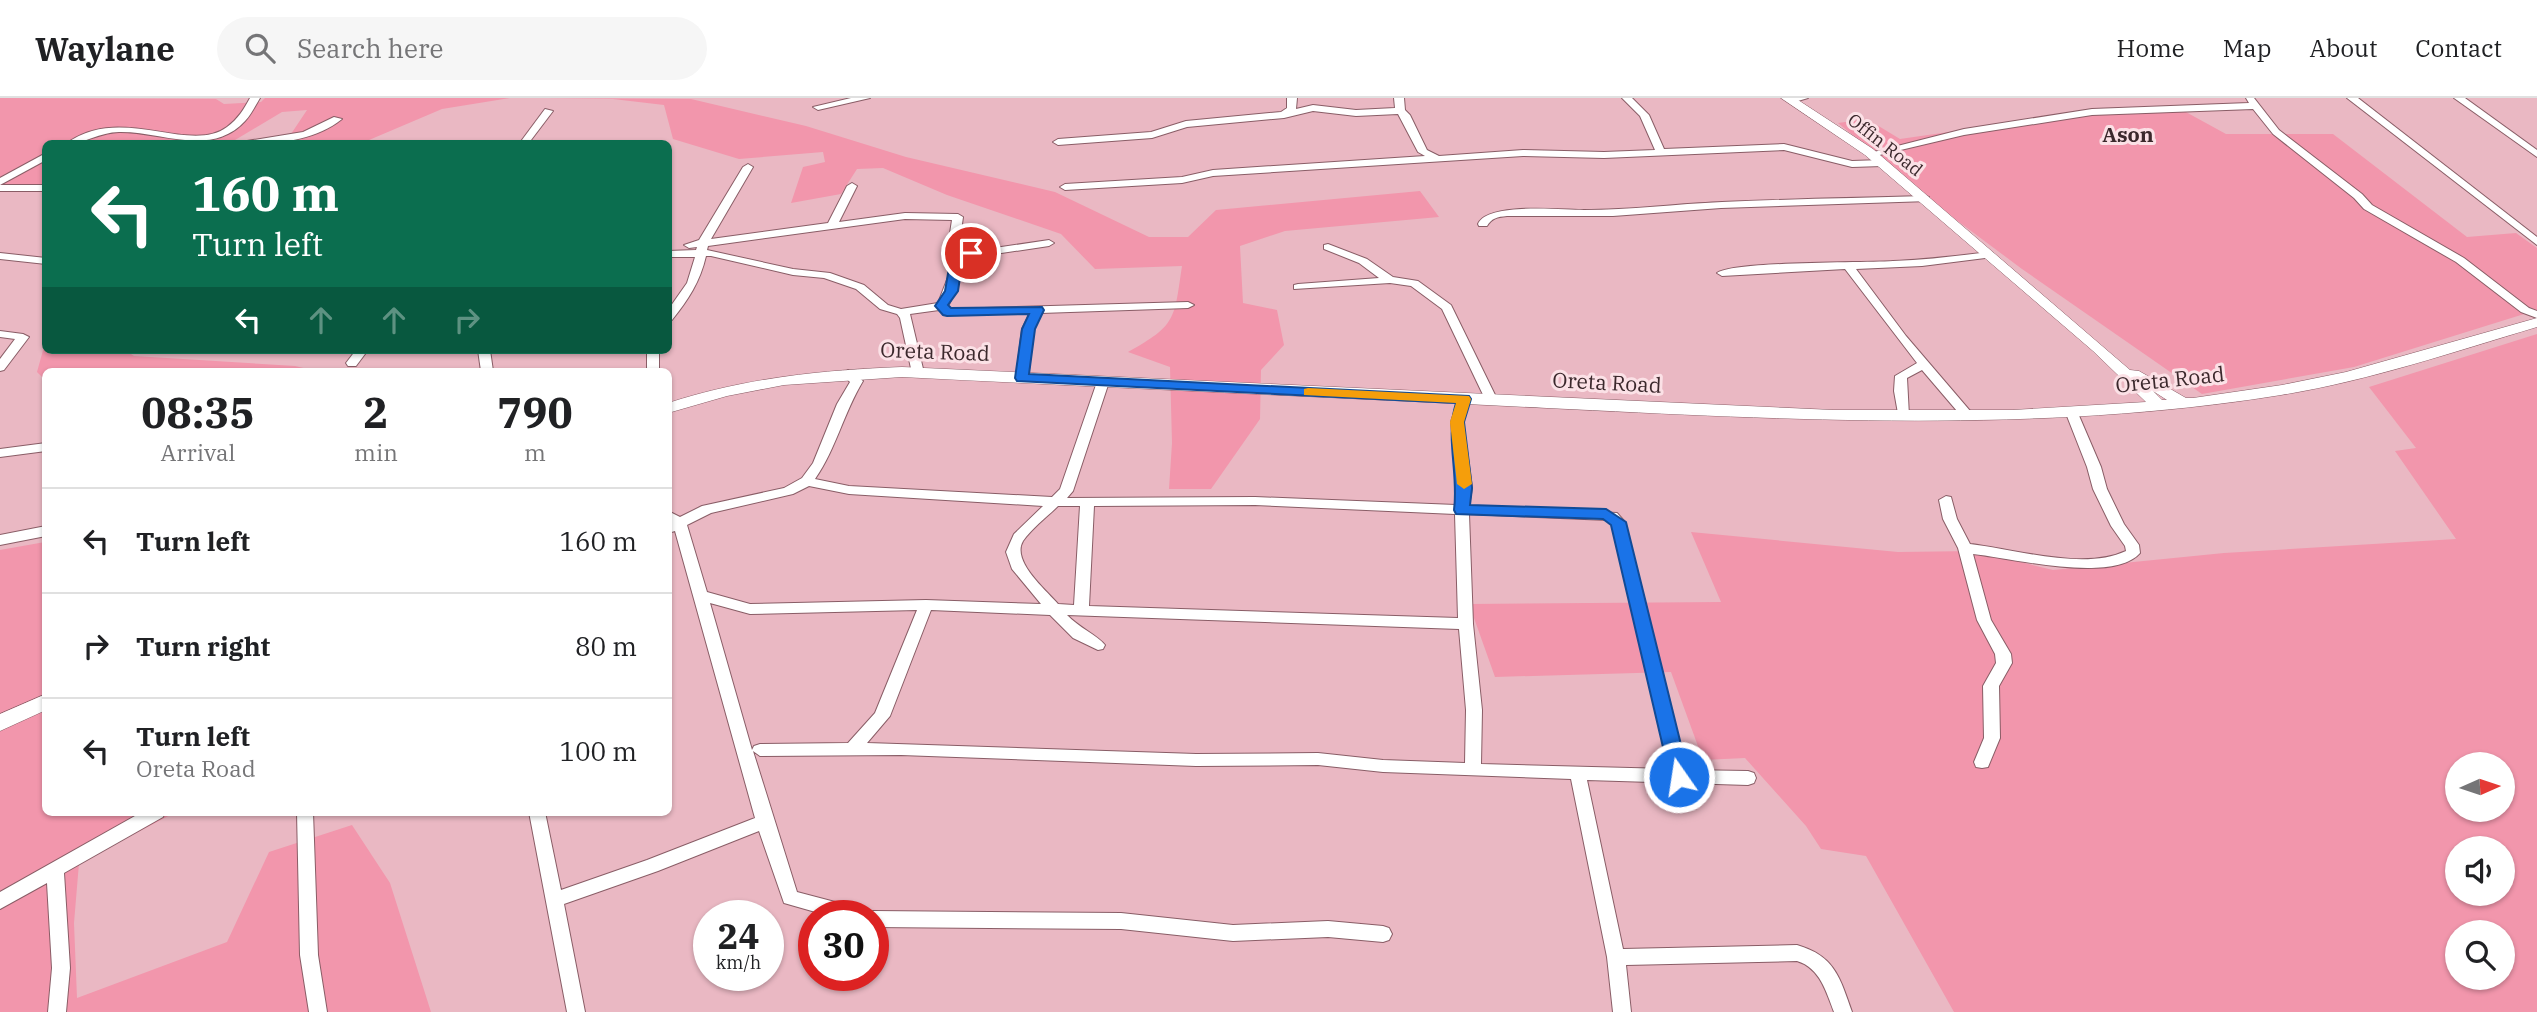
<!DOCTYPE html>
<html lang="en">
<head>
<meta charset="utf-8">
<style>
	body { margin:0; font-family:"IBM Plex Serif",serif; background:#f6f6f6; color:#202124; height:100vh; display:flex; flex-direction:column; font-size:26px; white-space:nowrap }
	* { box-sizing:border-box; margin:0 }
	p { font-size:23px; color:#757577 }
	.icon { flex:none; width:38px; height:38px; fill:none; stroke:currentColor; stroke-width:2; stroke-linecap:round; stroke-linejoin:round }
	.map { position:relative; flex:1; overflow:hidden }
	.side { position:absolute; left:42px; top:270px; width:630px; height:448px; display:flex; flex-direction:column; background:#fff; border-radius:10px; box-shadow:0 2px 5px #0004 }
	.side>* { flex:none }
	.hud { position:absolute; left:42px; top:42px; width:630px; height:214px; border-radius:10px; box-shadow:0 2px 5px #0004; background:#0b6e4f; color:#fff; overflow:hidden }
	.needle { width:46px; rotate:87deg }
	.controls { position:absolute; left:2445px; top:654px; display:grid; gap:14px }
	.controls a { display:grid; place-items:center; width:70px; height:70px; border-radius:50%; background:#fff; box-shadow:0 2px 5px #0004; font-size:35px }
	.speed { position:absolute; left:693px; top:802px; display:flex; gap:14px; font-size:35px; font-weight:700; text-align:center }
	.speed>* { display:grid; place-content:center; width:91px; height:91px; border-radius:50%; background:#fff; box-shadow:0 2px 5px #0004; line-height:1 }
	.speed small { font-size:18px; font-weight:400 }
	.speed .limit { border:10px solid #d22; background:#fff; color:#111 }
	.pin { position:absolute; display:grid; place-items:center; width:60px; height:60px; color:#fff; margin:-30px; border:4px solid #fff; border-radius:50%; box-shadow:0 2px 7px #0007 }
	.me { position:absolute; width:77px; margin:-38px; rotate:347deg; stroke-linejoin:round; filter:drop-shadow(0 0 5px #0008) }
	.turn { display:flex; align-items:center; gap:24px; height:147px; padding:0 35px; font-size:32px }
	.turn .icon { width:91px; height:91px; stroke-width:2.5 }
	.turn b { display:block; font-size:49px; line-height:60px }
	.lanes { display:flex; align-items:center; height:66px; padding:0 35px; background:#0003; justify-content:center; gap:35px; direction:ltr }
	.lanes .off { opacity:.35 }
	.eta { display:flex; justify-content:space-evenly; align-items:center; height:119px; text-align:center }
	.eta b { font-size:42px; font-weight:700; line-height:49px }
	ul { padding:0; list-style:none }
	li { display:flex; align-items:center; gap:21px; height:105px; padding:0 35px; border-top:2px solid #e0e0e0 }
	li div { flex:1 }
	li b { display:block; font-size:26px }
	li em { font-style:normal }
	header { display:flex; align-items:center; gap:42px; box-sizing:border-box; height:98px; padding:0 35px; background:#fff; border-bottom:2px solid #e0e0e0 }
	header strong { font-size:33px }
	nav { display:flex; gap:38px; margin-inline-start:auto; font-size:24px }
	.search { width:490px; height:63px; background:#f6f6f6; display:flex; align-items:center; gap:18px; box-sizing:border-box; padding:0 24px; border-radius:38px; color:#757577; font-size:26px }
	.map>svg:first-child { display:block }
	.green { fill:#f296ac; fill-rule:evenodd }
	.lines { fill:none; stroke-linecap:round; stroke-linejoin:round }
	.minor-casing { stroke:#895d66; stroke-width:2 }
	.tertiary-casing { stroke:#895d66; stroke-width:1 }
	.minor { fill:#fff; fill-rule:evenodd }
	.tertiary { fill:#fff; fill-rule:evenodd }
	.route { fill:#1a73e8; stroke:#114b97; stroke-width:2 }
	.slow { fill:#f59e0b }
	.labels { text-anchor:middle; stroke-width:6; stroke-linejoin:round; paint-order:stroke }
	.far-street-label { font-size:18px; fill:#3b282c; stroke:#fbe1e6 }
	.far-quarter-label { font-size:21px; font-weight:bold; fill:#3b282c; stroke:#fbe1e6 }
	.street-label { font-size:21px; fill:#3b282c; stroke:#fbe1e6 }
</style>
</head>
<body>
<header>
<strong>Waylane</strong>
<div class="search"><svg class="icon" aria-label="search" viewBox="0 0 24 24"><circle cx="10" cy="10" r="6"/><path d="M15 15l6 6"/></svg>Search here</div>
<nav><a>Home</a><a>Map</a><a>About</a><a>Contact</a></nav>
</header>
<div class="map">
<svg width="2537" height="914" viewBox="0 0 2537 914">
	<rect width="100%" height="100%" fill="#eab8c3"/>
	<g class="green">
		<polygon points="0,0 216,1 224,6 261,4 265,0 510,0 442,11 369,42 353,45 285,45 307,12 282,14 230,45 46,46 45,90 0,93"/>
		<path d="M 548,0 L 691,1 L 806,28 L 906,59 L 1055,94 L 1149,139 L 1188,139 L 1216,112 L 1420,93 L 1439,119 L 1285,133 L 1240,148 L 1243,205 L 1277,212 L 1284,247 L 1261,272 L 1260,321 L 1211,391 L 1169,391 L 1172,345 L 1170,269 L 1128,254 C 1177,227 1174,221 1182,168 L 1095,171 L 1061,136 L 947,97 L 883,70 L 857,71 L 841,96 L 791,105 L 803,69 L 825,64 L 823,54 L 739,61 L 673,41 L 664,7 L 613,1 Z"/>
		<polygon points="2184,13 2226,36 2333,36 2467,139 2516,135 2537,150 2537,212 2354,269 2202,296 2022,171 1955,121 1838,25 1867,21 1900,41 2061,18"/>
		<path d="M 2537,236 L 2537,914 L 1954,914 L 1866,758 L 1821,751 L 1806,728 L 1745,660 L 1703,662 L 1671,574 L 1495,579 L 1469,506 L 1721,504 L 1691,434 L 1898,454 L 1975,453 L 2053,472 L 2224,455 L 2456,441 L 2395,353 L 2416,350 L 2369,289 ZM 2457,667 L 2502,667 L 2502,712 L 2457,712 ZM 2457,751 L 2502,751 L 2502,796 L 2457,796 ZM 2457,835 L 2502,835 L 2502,880 L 2457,880 Z"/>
		<polygon points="45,245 46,252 125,252 134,258 295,268 316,273 46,273 45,282 37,274"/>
		<polygon points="45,444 46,714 176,714 79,765 74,825 77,900 227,844 269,754 352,727 390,785 431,914 0,914 0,452"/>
	</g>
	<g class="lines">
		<g class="minor-casing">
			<g id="minor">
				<path d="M 250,0 L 260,0 C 255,8 251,17 245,23 C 211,60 161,33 119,34 C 100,34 84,46 66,46 C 120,5 189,57 227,29 C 238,21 244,11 250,0 Z"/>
				<polygon points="851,0 870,0 818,12 813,9"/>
				<polygon points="1287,0 1297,0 1296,11 1313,7 1356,12 1395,10 1394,0 1404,0 1405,12 1410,17 1427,52 1439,58 1523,52 1604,54 1655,52 1640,18 1622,0 1632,0 1649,17 1664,51 1784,46 1852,63 1882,62 1887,65 1882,68 1852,69 1784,52 1604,60 1523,58 1213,78 1182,85 1065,92 1060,89 1065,86 1182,79 1213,72 1425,58 1418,54 1398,16 1356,18 1313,13 1284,20 1187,29 1152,40 1058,47 1053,44 1058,41 1151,34 1186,23 1281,14 1287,10"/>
				<polygon points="1788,0 1808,0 1791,5 1786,2"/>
				<polygon points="2246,0 2254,0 2279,32 2362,96 2372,107 2464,160 2529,210 2537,213 2537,220 2521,214 2456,164 2364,111 2354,100 2273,36 2253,11 2092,17 1964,37 1871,59 1866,56 1964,31 2092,11 2249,5"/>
				<polygon points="2347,0 2358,0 2537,139 2537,147"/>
				<polygon points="2454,0 2465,0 2537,52 2537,59"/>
				<polygon points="545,11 553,13 528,46 519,46"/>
				<path d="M 334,19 L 342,21 C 311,46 267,46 229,46 L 303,34 Z"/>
				<polygon points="46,55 46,62 0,87 0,80"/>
				<path d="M 748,66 L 753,69 L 711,141 L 828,125 L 847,88 L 852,85 L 857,88 L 839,124 L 905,115 L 958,116 L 963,119 L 958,154 L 961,155 L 1049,142 L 1054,145 L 1049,148 L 968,160 C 955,172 958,193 948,208 L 950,211 L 1188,204 L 1194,207 L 1188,210 L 1041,215 L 1034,231 L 1028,280 L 1022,284 L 1016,280 L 1022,231 L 1030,215 L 947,217 L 939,212 L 910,216 L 924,275 L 918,279 L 912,275 L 900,220 L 897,216 L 880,211 L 856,191 L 824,180 L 793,177 L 711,158 L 706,158 C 700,184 688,202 672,222 L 668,223 L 668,212 L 687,185 L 695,159 L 668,159 L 668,153 L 696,152 L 697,149 L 689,150 L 684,147 L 699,142 L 743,69 ZM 905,121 L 952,122 L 947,155 L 955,161 L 938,205 L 901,211 L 888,207 L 864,187 L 830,175 L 793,171 L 707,152 L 708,148 Z"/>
				<rect x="0" y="87" width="46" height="6"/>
				<path d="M 1925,98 L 1929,99 L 1929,103 L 1721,110 L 1613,118 L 1507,118 C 1497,119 1492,120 1487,128 L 1479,128 L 1478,126 C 1487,104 1562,112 1584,112 C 1630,112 1676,106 1722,104 C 1790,101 1858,100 1925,98 Z"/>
				<polygon points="1328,146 1367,161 1393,179 1418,183 1451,207 1498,303 1496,306 1488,306 1486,303 1442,211 1411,188 1390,185 1294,191 1294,187 1298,186 1379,180 1359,165 1324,151 1324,147"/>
				<path d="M 1989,154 L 1993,155 L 1993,159 L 1922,168 L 1856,171 L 1906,238 L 1971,314 L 1973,317 L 1967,321 L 1963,320 L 1922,272 L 1907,280 L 1909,318 L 1903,322 L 1899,321 L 1894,293 L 1895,278 L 1917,265 L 1845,171 L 1722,178 L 1717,175 C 1733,163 1863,165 1893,163 C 1925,162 1957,158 1989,154 Z"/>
				<polygon points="0,155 46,160 46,166 0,161"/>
				<polygon points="0,233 23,236 29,239 4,272 0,273 0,261 15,241 0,239"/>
				<polygon points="356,252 368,252 356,268 348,268 346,265"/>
				<polygon points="478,252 490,252 493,273 481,273"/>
				<rect x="647" y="252" width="12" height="21"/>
				<path d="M 848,272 L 863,283 C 844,314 836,351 815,381 L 849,388 L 1052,399 L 1060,391 L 1097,284 L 1103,280 L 1109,284 L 1073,393 L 1067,400 L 1255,399 L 1456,407 L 1458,390 L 1451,324 L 1458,301 L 1460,298 L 1468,298 L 1470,301 L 1463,324 L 1472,390 L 1469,408 L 1617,415 L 1625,424 L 1685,672 L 1748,673 L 1754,675 L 1756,680 L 1754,685 L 1748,687 L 1587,682 L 1623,851 L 1797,847 C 1835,858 1840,880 1852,914 L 1834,914 C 1826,893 1820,870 1797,863 L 1626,867 L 1631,914 L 1613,914 L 1607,859 L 1571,681 L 1383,674 L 1318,667 L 1196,668 L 901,657 L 760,658 L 753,653 L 797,794 L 854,809 L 860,811 L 863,817 L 826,817 L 784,805 L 759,733 L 658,773 L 564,806 L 585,914 L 567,914 L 529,714 L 545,714 L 561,792 L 647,762 L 755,720 L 675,433 L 668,435 L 668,413 L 680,419 L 702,408 L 784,390 L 802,380 L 813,365 L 837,306 L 850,284 L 842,276 ZM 809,388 L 849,396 L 1043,408 L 1014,436 L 1006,454 L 1012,471 L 1041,506 L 926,502 L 750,506 L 707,494 L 687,427 L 711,415 L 793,396 ZM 1255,407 L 1455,416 L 1458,520 L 1089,508 L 1094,408 ZM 1058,408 L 1080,408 L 1074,507 L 1058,506 C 1046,492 1011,463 1023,443 C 1032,430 1047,419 1058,408 ZM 1469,416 L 1608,422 L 1612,426 L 1669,671 L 1481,666 L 1482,612 L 1473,526 ZM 710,505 L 750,516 L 917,512 L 875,615 L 848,645 L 760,646 L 754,648 L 752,652 ZM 931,512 L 1050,517 L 1073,540 L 1098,552 L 1103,551 L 1105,547 C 1097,537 1078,529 1067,517 L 1459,531 L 1466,612 L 1465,665 L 1383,662 L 1318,655 L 1196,656 L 867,645 L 890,618 Z"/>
				<path d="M 2071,309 L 2077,313 L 2101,369 L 2107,391 L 2124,426 L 2139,447 L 2140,455 C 2113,486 2011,460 1973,456 L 1991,522 L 2011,556 L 2012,565 L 1999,588 L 2000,640 L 1988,669 L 1982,670 L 1976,669 L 1974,664 L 1984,640 L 1983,588 L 1996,565 L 1995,556 L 1977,522 L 1958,450 L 1943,421 L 1939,402 L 1946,398 L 1951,399 L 1957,421 L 1970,446 C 2015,451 2084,473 2126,453 L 2125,448 L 2111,428 L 2093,391 L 2087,369 L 2065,313 Z"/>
				<polygon points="46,345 46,353 0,359 0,351"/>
				<polygon points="46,428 46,438 0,447 0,437"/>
				<polygon points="142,714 165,714 163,719 64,775 70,870 66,914 48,914 52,870 47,785 0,811 0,794"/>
				<polygon points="297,714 313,714 318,857 327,914 309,914 300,857"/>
				<polygon points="873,813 1121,815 1233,827 1328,823 1383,828 1389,830 1392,836 1389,842 1383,844 1328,839 1233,843 1121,831 873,829 873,817 866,817"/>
			</g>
		</g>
		<g class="tertiary-casing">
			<g id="tertiary">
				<path d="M 1781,0 L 1795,0 L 1873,51 L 2130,272 L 2139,273 L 2186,300 L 2193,300 L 2282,287 L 2346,274 L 2537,220 L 2537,229 C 2453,254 2368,283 2281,297 C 2039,336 1791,322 1547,310 C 1332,299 1117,290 902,279 L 784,287 L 727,298 L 668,315 L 668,305 C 745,280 822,272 902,269 L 1833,312 L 2013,312 L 2146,304 L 2093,253 L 1865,57 ZM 2153,293 L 2167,302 L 2162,302 Z"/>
				<polygon points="46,596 46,612 0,633 0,616"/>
			</g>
		</g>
		<use href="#minor" class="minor"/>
		<use href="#tertiary" class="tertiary"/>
	</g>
	<path class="route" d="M 971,151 L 977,155 L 962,166 L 958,193 L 948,207 L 951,210 L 1042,209 L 1044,212 L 1035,231 L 1029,276 L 1469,298 L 1471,301 L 1464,324 L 1472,390 L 1470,407 L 1606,411 L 1626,424 L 1689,679 L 1686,685 L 1679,687 L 1673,685 L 1670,679 L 1611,427 L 1603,421 L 1456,416 L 1454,412 C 1459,376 1445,340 1456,305 L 1017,283 L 1015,280 L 1022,231 L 1029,216 L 947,218 L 943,217 L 935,208 L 945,193 L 950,164 Z"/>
	<polygon class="slow" points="1308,290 1469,298 1471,301 1464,324 1472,386 1464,391 1457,386 1450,324 1456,305 1304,297 1304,291"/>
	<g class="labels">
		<g class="far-street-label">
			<text transform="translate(1885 47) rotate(38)" y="6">Offin Road</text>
		</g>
		<g class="far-quarter-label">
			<text x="2128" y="44">Ason</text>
		</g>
		<g class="street-label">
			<text transform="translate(935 254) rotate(2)" y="7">Oreta Road</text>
			<text transform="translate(2170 282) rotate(-6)" y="7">Oreta Road</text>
			<text transform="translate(1607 285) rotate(3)" y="7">Oreta Road</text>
		</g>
	</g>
</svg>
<div class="controls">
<a><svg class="needle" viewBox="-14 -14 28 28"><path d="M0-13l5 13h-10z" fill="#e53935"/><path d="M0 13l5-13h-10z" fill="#757577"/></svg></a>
<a><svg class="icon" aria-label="sound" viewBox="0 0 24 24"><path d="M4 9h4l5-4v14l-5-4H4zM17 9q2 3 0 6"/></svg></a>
<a><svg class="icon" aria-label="search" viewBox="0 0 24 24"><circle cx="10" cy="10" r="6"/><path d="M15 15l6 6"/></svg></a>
</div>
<div class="speed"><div>24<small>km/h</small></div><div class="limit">30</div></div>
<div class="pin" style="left:971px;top:155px;background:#d93025"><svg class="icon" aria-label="arrive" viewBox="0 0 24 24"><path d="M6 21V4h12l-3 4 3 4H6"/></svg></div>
<svg class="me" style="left:1679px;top:679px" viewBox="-20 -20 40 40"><circle r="17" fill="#1a73e8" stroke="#fff" stroke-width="3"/><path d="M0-11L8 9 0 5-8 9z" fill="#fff"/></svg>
<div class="hud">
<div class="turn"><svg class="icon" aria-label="left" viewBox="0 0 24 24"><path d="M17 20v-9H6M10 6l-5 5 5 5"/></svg><div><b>160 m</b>Turn left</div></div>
<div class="lanes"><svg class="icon" aria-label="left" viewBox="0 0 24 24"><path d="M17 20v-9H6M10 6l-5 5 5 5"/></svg><svg class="icon off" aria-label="ahead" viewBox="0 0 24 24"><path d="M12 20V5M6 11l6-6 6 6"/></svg><svg class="icon off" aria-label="ahead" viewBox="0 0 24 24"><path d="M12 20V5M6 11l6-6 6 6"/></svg><svg class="icon off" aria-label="right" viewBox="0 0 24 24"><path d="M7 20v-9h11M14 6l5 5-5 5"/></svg></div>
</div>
<section class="side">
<div class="eta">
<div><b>08:35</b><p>Arrival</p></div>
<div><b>2</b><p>min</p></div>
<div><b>790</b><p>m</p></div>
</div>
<ul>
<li><svg class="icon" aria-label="left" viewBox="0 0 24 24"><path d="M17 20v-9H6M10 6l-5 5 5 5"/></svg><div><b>Turn left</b></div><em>160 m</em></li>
<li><svg class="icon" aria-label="right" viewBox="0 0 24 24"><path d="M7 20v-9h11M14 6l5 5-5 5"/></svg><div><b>Turn right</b></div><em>80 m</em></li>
<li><svg class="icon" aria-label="left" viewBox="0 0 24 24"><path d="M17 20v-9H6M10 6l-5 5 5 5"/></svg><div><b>Turn left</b><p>Oreta Road</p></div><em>100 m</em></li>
</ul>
</section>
</div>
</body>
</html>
